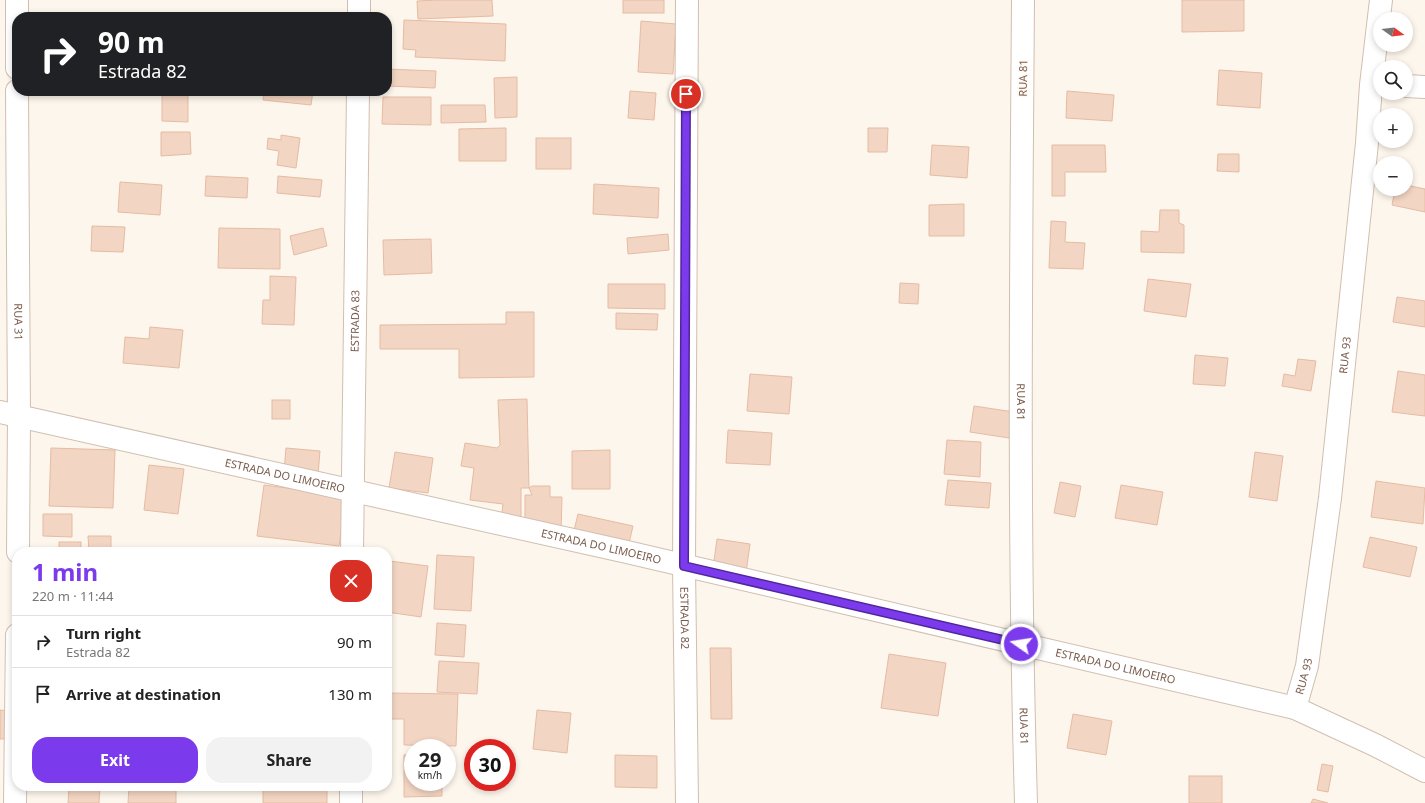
<!DOCTYPE html>
<html lang="en">
<head>
<meta charset="utf-8">
<style>
	body { margin:0; font-family:"Noto Sans",sans-serif; background:#f2f2f2; color:#222; height:100vh; display:flex; flex-direction:column; font-size:15px; white-space:nowrap }
	* { box-sizing:border-box; margin:0 }
	p { font-size:13px; color:#767676 }
	.icon { flex:none; width:22px; height:22px; fill:none; stroke:currentColor; stroke-width:2; stroke-linecap:round; stroke-linejoin:round }
	.map { position:relative; flex:1; overflow:hidden }
	.drawer { position:absolute; left:12px; top:547px; width:380px; height:244px; display:flex; flex-direction:column; background:#fff; border-radius:16px; box-shadow:0 2px 6px #0003 }
	.drawer>* { flex:none }
	.hud { position:absolute; left:12px; top:12px; width:380px; height:84px; border-radius:16px; box-shadow:0 2px 6px #0003; background:#202124; color:#fff; overflow:hidden }
	.needle { width:26px; rotate:105deg }
	.fabs { position:absolute; left:1373px; top:12px; display:grid; gap:8px }
	.fabs a { display:grid; place-items:center; width:40px; height:40px; border-radius:50%; background:#fff; box-shadow:0 2px 6px #0003; font-size:20px }
	.speed { position:absolute; left:404px; top:739px; display:flex; gap:8px; font-size:20px; font-weight:700; text-align:center }
	.speed>* { display:grid; place-content:center; width:52px; height:52px; border-radius:50%; background:#fff; box-shadow:0 2px 6px #0003; line-height:1 }
	.speed small { font-size:10px; font-weight:400 }
	.speed .limit { border:6px solid #d22; background:#fff; color:#111 }
	.pin { position:absolute; display:grid; place-items:center; width:34px; height:34px; color:#fff; margin:-17px; border:2px solid #fff; border-radius:50%; box-shadow:0 1px 4px #0007 }
	.me { position:absolute; width:44px; margin:-22px; rotate:283deg; stroke-linejoin:round; filter:drop-shadow(0 0 3px #0008) }
	.turn { display:flex; align-items:center; gap:14px; height:84px; padding:0 20px; font-size:18px }
	.turn .icon { width:52px; height:52px; stroke-width:2.5 }
	.turn b { display:block; font-size:28px; line-height:34px }
	.round { display:grid; place-items:center; flex:none; width:42px; height:42px; border-radius:16px; background:#f2f2f2 }
	.summary { display:flex; align-items:center; justify-content:space-between; height:68px; padding:0 20px }
	h1 { font-size:24px; font-weight:700; line-height:30px; color:#7c3aed }
	.cta { display:flex; gap:8px; margin-top:auto; padding:8px 20px }
	.cta a { flex:1; height:46px; border-radius:16px; background:#7c3aed; color:#fff; font-size:16px; font-weight:700; line-height:46px; text-align:center }
	.cta a+a { background:#f2f2f2; color:#222 }
	ul { padding:0; list-style:none }
	li { display:flex; align-items:center; gap:12px; height:52px; padding:0 20px; border-top:1px solid #e0e0e0 }
	li div { flex:1 }
	li b { display:block; font-size:15px }
	li em { font-style:normal }
	.map>svg:first-child { display:block }
	.building { fill:#f3d5c3; stroke:#e6bba3 }
	.lines { fill:none; stroke-linecap:round; stroke-linejoin:round }
	.street-casing { stroke:#d1beb0; stroke-width:24 }
	.street { stroke:#fff; stroke-width:22 }
	.route-casing { stroke:#51269a; stroke-width:10 }
	.route { stroke:#7c3aed; stroke-width:7 }
	.labels { text-anchor:middle; stroke-width:3; stroke-linejoin:round; paint-order:stroke }
	.street-label { font-size:11px; fill:#7a5c4d; stroke:#fffaf3 }
</style>
</head>
<body>
<div class="map">
<svg width="1425" height="803" viewBox="0 0 1425 803">
	<rect width="100%" height="100%" fill="#fdf6ec"/>
	<g class="building">
		<polygon points="438,0 492,0 493,16 418,19 417,1"/>
		<rect x="623" y="0" width="41" height="13"/>
		<polygon points="1182,0 1244,0 1244,31 1182,32"/>
		<polygon points="404,20 506,24 505,61 415,57 416,50 403,49"/>
		<polygon points="641,21 676,24 673,74 638,72"/>
		<polygon points="387,69 436,71 435,88 387,86"/>
		<polygon points="1219,70 1262,73 1260,108 1217,105"/>
		<polygon points="517,77 517,117 495,118 494,78"/>
		<polygon points="162,91 188,91 188,122 162,121"/>
		<polygon points="264,91 313,91 311,105 263,100"/>
		<polygon points="630,91 656,93 654,120 628,118"/>
		<polygon points="1067,91 1114,95 1112,121 1066,118"/>
		<polygon points="383,97 431,97 431,125 382,124"/>
		<polygon points="441,105 485,105 486,122 441,123"/>
		<polygon points="506,128 506,161 459,161 459,129"/>
		<polygon points="868,128 888,128 887,152 868,152"/>
		<polygon points="161,132 190,132 191,154 161,156"/>
		<polygon points="281,135 300,138 296,168 277,165 279,151 267,149 268,138 281,140"/>
		<rect x="536" y="138" width="35" height="31"/>
		<polygon points="932,145 969,147 967,178 930,175"/>
		<polygon points="1052,145 1105,145 1106,172 1065,172 1065,196 1052,196"/>
		<polygon points="1218,154 1239,154 1239,172 1217,171"/>
		<polygon points="206,176 248,178 247,198 205,196"/>
		<polygon points="278,176 322,180 320,197 277,193"/>
		<polygon points="120,182 162,185 160,215 118,212"/>
		<polygon points="594,184 659,188 658,218 593,214"/>
		<polygon points="1406,185 1425,189 1425,212 1392,205 1395,189 1406,189"/>
		<polygon points="964,204 964,236 929,236 929,205"/>
		<polygon points="1160,210 1179,210 1179,223 1184,225 1184,253 1141,252 1141,231 1159,232"/>
		<polygon points="1051,221 1066,222 1065,242 1085,243 1083,269 1049,268"/>
		<polygon points="92,226 125,227 123,252 91,251"/>
		<polygon points="219,228 280,229 280,269 218,268"/>
		<polygon points="323,228 327,246 294,255 290,236"/>
		<polygon points="668,234 669,250 628,254 627,238"/>
		<polygon points="431,239 432,273 384,275 383,240"/>
		<polygon points="270,276 296,277 294,325 262,324 263,300 270,300"/>
		<polygon points="1148,279 1191,284 1186,317 1144,311"/>
		<polygon points="900,283 919,284 918,304 899,303"/>
		<polygon points="608,284 665,284 665,309 608,308"/>
		<polygon points="1397,297 1425,301 1425,327 1393,322"/>
		<polygon points="506,312 534,312 534,377 459,378 459,349 380,349 380,325 506,324"/>
		<polygon points="616,313 658,314 657,330 616,329"/>
		<polygon points="150,327 183,330 179,368 123,363 125,337 149,339"/>
		<polygon points="1195,355 1228,358 1225,386 1193,384"/>
		<polygon points="1298,359 1316,361 1311,391 1282,386 1284,374 1295,376"/>
		<polygon points="1398,371 1425,375 1425,416 1392,412"/>
		<polygon points="750,374 792,377 789,414 747,411"/>
		<polygon points="527,399 529,488 521,488 521,526 501,519 503,504 470,500 474,468 461,466 465,443 497,448 500,445 498,400"/>
		<rect x="272" y="400" width="18" height="19"/>
		<polygon points="974,406 1014,412 1009,438 970,432"/>
		<polygon points="728,430 772,433 770,465 726,463"/>
		<polygon points="947,440 981,442 980,477 944,474"/>
		<polygon points="51,448 115,450 113,508 49,506"/>
		<polygon points="286,448 320,451 318,475 284,471"/>
		<polygon points="610,450 610,489 572,489 572,451"/>
		<polygon points="395,452 433,458 428,493 389,488"/>
		<polygon points="1255,452 1283,456 1277,501 1249,497"/>
		<polygon points="149,465 184,469 178,514 144,510"/>
		<polygon points="948,480 991,483 989,508 945,505"/>
		<polygon points="1376,481 1425,488 1423,524 1371,517"/>
		<polygon points="1060,482 1081,486 1075,517 1054,513"/>
		<polygon points="264,485 346,496 339,546 257,536"/>
		<polygon points="1121,485 1163,492 1157,525 1115,518"/>
		<polygon points="532,486 550,486 550,497 562,497 561,531 525,531 525,495 532,495 529,488"/>
		<polygon points="43,514 72,514 72,537 43,536"/>
		<polygon points="578,514 633,526 627,552 572,539"/>
		<polygon points="88,536 111,536 111,552 89,552"/>
		<polygon points="1370,537 1417,547 1410,577 1363,567"/>
		<polygon points="717,539 750,544 746,573 713,568"/>
		<rect x="59" y="542" width="22" height="10"/>
		<polygon points="437,555 474,557 471,611 434,609"/>
		<polygon points="390,561 428,566 421,617 387,612 387,579"/>
		<polygon points="437,623 466,625 464,657 435,655"/>
		<polygon points="710,648 731,648 732,719 711,719"/>
		<polygon points="889,654 946,663 938,716 881,708"/>
		<polygon points="439,661 479,663 477,694 437,692"/>
		<polygon points="387,693 458,694 456,746 404,745 404,719 387,719"/>
		<polygon points="0,710 7,711 4,739 0,739"/>
		<polygon points="537,710 571,713 567,753 533,749"/>
		<polygon points="1073,714 1112,721 1106,755 1067,748"/>
		<polygon points="413,754 413,782 442,782 442,796 404,797 404,755"/>
		<polygon points="615,755 657,756 657,788 615,787"/>
		<polygon points="1322,764 1333,766 1328,792 1317,790"/>
		<rect x="1189" y="776" width="33" height="27"/>
		<polygon points="69,786 100,786 99,803 68,803"/>
		<polygon points="129,786 176,786 176,803 128,803"/>
		<rect x="263" y="786" width="64" height="17"/>
		<polygon points="1313,799 1328,803 1311,803"/>
	</g>
	<g class="lines">
		<g class="street-casing">
			<g id="street">
				<polyline points="17,0 17,68"/>
				<path id="s1" d="M 687,0 L 684,566 L 687,803"/>
				<path id="s2" d="M 1023,0 C 1021,268 1018,535 1026,803"/>
				<polyline points="359,17 359,0"/>
				<polyline points="1406,86 1425,87"/>
				<path id="s3" d="M 17,91 L 19,417 L 18,552"/>
				<path id="s4" d="M 0,412 L 627,552 L 1295,708 L 1375,745 L 1425,771"/>
				<path id="s5" d="M 352,552 L 358,91"/>
				<path id="s6" d="M 1295,708 L 1307,666 L 1330,498 L 1367,143 L 1371,85 L 1381,0"/>
				<polyline points="15,803 17,635"/>
				<polyline points="351,803 351,786"/>
			</g>
		</g>
		<use href="#street" class="street"/>
	</g>
	<g class="lines">
		<g class="route-casing">
			<polyline id="route" points="686,94 684,566 1021,644"/>
		</g>
		<use href="#route" class="route"/>
	</g>
	<g class="labels">
		<g class="street-label">
			<text transform="translate(1023 78) rotate(-89)" y="4">RUA 81</text>
			<text dy="4" stroke="none"><textPath href="#s5" startOffset="231">ESTRADA 83</textPath></text>
			<text dy="4" stroke="none"><textPath href="#s3" startOffset="231">RUA 31</textPath></text>
			<text dy="4" stroke="none"><textPath href="#s6" startOffset="357">RUA 93</textPath></text>
			<text dy="4" stroke="none"><textPath href="#s2" startOffset="402">RUA 81</textPath></text>
			<text dy="4" stroke="none"><textPath href="#s4" startOffset="292">ESTRADA DO LIMOEIRO</textPath></text>
			<text dy="4" stroke="none"><textPath href="#s4" startOffset="616">ESTRADA DO LIMOEIRO</textPath></text>
			<text dy="4" stroke="none"><textPath href="#s1" startOffset="618">ESTRADA 82</textPath></text>
			<text dy="4" stroke="none"><textPath href="#s4" startOffset="1144">ESTRADA DO LIMOEIRO</textPath></text>
			<text dy="4" stroke="none"><textPath href="#s6" startOffset="33">RUA 93</textPath></text>
			<text dy="4" stroke="none"><textPath href="#s2" startOffset="726">RUA 81</textPath></text>
		</g>
	</g>
</svg>
<div class="fabs">
<a><svg class="needle" viewBox="-14 -14 28 28"><path d="M0-13l5 13h-10z" fill="#e53935"/><path d="M0 13l5-13h-10z" fill="#767676"/></svg></a>
<a><svg class="icon" aria-label="search" viewBox="0 0 24 24"><circle cx="10" cy="10" r="6"/><path d="M15 15l6 6"/></svg></a>
<a>+</a>
<a>−</a>
</div>
<div class="speed"><div>29<small>km/h</small></div><div class="limit">30</div></div>
<div class="pin" style="left:686px;top:94px;background:#d93025"><svg class="icon" aria-label="arrive" viewBox="0 0 24 24"><path d="M6 21V4h12l-3 4 3 4H6"/></svg></div>
<svg class="me" style="left:1021px;top:644px" viewBox="-20 -20 40 40"><circle r="17" fill="#7c3aed" stroke="#fff" stroke-width="3"/><path d="M0-11L8 9 0 5-8 9z" fill="#fff"/></svg>
<div class="hud">
<div class="turn"><svg class="icon" aria-label="right" viewBox="0 0 24 24"><path d="M7 20v-9h11M14 6l5 5-5 5"/></svg><div><b>90 m</b>Estrada 82</div></div>
</div>
<section class="drawer">
<div class="summary"><div><h1>1 min</h1><p>220 m · 11:44</p></div><a class="round" style="background:#d93025;color:#fff"><svg class="icon" aria-label="close" viewBox="0 0 24 24"><path d="M6 6l12 12M18 6L6 18"/></svg></a></div>
<ul>
<li><svg class="icon" aria-label="right" viewBox="0 0 24 24"><path d="M7 20v-9h11M14 6l5 5-5 5"/></svg><div><b>Turn right</b><p>Estrada 82</p></div><em>90 m</em></li>
<li><svg class="icon" aria-label="arrive" viewBox="0 0 24 24"><path d="M6 21V4h12l-3 4 3 4H6"/></svg><div><b>Arrive at destination</b></div><em>130 m</em></li>
</ul>
<div class="cta"><a>Exit</a><a>Share</a></div>
</section>
</div>
</body>
</html>
